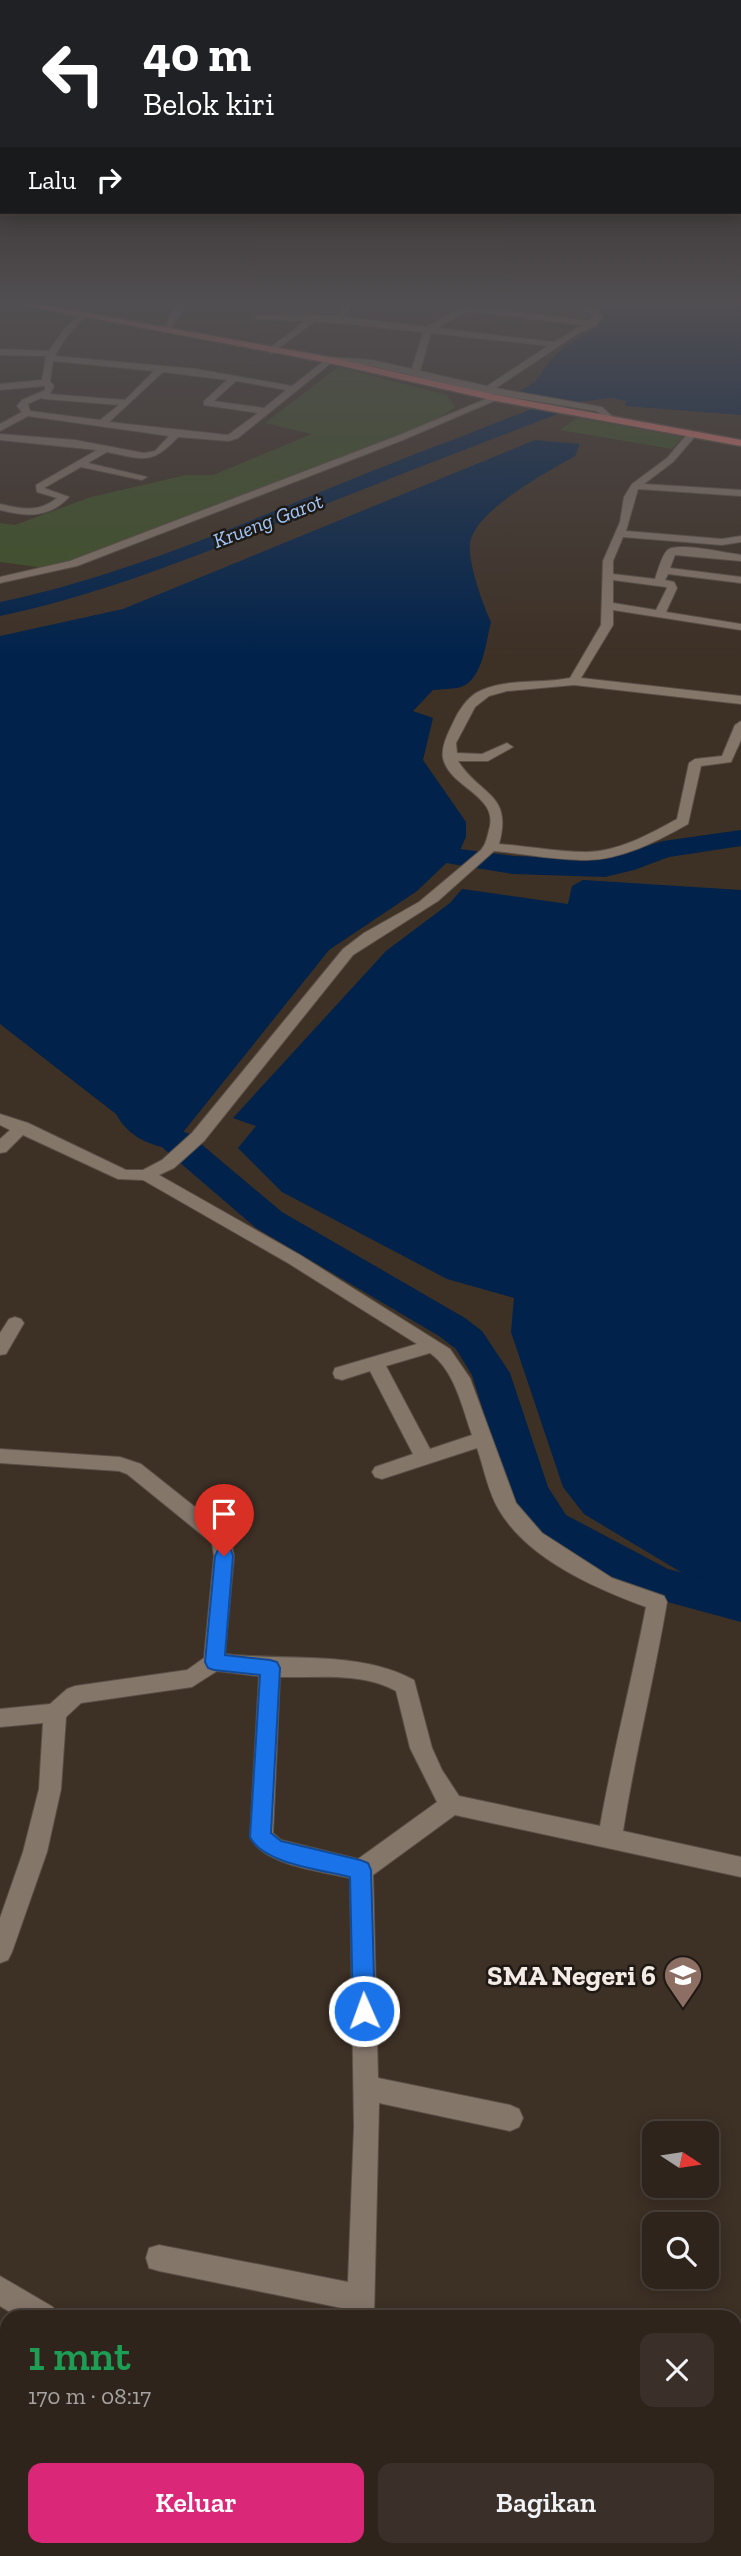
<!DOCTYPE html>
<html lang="id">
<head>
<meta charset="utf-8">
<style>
	body { margin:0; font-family:"Zilla Slab",serif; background:#3a3029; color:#f1f3f6; height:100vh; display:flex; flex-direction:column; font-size:26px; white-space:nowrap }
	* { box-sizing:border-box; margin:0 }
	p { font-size:23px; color:#a7a4a3 }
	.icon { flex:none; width:38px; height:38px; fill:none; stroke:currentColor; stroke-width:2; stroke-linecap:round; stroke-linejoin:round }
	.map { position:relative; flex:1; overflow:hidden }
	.sheet { position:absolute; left:0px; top:2310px; width:742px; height:247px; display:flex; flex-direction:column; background:#2e241c; border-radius:21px 21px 0 0; box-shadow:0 4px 18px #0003,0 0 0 2px #49413b }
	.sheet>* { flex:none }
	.guide { position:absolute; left:0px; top:0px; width:742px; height:214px; box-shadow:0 4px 18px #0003,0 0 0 2px #49413b; background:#202124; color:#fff; overflow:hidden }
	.needle { width:46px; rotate:102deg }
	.tools { position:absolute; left:642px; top:2121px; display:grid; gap:14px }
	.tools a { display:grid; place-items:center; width:77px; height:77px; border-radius:14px; background:#2e241c; box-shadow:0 4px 18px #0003,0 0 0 2px #49413b; font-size:35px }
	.pin { position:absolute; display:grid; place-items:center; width:60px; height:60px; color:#fff; margin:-72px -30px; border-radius:50% 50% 50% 0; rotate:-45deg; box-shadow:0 0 7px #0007 }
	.pin .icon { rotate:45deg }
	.me { position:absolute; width:77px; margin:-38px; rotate:358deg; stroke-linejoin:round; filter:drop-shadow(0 0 5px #0008) }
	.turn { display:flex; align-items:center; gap:24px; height:147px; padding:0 28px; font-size:32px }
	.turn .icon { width:91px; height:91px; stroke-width:2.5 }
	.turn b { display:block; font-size:49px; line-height:60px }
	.then { display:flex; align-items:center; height:66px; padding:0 28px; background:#0003; gap:14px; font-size:26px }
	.round { display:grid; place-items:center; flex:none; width:74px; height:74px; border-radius:14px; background:#3a3029 }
	.headline { display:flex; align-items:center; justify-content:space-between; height:119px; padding:0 28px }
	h1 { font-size:42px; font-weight:600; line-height:52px; color:#1e9e55 }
	.action { display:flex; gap:14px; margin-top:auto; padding:14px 28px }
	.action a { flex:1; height:80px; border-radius:14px; background:#db2777; color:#fff; font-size:28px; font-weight:600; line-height:80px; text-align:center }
	.action a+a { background:#3a3029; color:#f1f3f6 }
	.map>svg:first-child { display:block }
	.green { fill:#3d5125 }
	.water { fill:#00224b }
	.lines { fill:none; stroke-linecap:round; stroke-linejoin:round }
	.river { fill:#00224b; fill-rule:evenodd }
	.minor-casing { stroke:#594f46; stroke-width:2 }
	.trunk-casing { stroke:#594f46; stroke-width:3 }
	.minor { fill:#85766a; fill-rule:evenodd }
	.trunk { fill:#e17670; fill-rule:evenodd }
	.route { fill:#1a73e8; stroke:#114b97; stroke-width:2 }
	.labels { text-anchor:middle; stroke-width:5; stroke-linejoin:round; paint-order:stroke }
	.far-water-label { font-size:21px; font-style:italic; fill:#a1c8fa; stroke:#1f1915 }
	.near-poi-label { font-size:28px; font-weight:bold; fill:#f3ebe4; stroke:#1f1915; text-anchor:end }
</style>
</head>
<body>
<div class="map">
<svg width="741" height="2556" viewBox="0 0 741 2556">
	<rect width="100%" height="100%" fill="#3d3025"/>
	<g class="green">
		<polygon points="338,367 447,395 455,407 436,420 53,569 0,562 0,523 15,525 91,497 186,475 213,475 312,434 265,423"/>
		<polygon points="577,418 683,437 672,449 560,430"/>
	</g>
	<g class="water">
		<path d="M 591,302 L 741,302 L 741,415 L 625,406 L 626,401 L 611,398 L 570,403 L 513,393 C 545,383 538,369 558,353 C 572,341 590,333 604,320 L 601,308 Z"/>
		<path d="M 535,440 L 580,444 L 575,456 C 549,471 473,511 470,544 C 468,563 483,605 491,622 C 486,641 483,679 461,687 C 453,689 442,689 433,690 L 413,711 L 433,718 L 423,760 L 466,822 L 466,837 L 460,850 L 417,891 L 329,950 L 176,1141 L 165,1148 C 143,1142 128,1135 116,1114 L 0,1024 L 0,636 L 123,609 Z"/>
		<polygon points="583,880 741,890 741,1599 714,1592 584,1514 563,1487 511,1332 514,1298 447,1279 282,1192 238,1148 256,1126 233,1118 386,951 450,903 462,889 568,904 572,886"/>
	</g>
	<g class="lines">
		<g class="river">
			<path d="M 570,397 L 577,399 L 580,403 L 577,407 C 485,441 394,477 303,513 C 201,554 108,593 0,616 L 0,602 C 158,569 304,494 455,439 C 493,425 531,407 570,397 Z"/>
			<polygon points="741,830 741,846 669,857 634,870 605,877 513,874 452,864 442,862 438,856 442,850 452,848 513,856 605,859 663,841"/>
			<polygon points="176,1130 188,1133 282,1212 465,1318 482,1331 510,1373 548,1487 566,1515 668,1569 741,1588 741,1622 642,1595 536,1537 508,1490 472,1375 456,1349 439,1336 256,1228 164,1149 159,1141 164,1133"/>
		</g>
		<g class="minor-casing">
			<g id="minor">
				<polygon points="177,302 185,302 183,311 168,333 162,333"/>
				<path d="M 348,302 L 356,302 L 343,317 L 427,327 L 463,306 L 442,302 L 475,302 L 472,306 L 589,321 L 593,315 L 570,302 C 581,301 596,306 602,317 L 596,326 L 577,334 L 496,388 L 602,407 L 614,418 L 609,421 L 596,411 L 485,393 L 372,366 L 331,363 L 238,438 L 229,441 L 178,437 C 151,466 143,459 107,452 L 88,463 L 147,477 L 142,480 L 81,467 L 44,488 L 69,497 C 49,518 27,517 0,510 L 0,504 C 22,509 38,513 57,498 L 37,492 L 36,485 L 97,450 L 0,440 L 0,434 L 75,440 L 144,453 L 155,451 L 169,436 L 28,416 L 0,431 L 0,424 L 22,412 L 17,406 L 22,400 L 45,390 L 45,386 L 0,390 L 0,384 L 42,380 L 46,356 L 0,355 L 0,349 L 49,351 L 65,328 L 82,313 L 86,315 L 65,339 L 55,356 L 196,369 L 292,386 L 329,357 L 372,360 L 412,369 L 423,332 L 315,321 L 271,354 L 268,349 L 305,321 L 256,319 L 252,317 L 256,315 L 335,316 ZM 467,311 L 583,325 L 554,342 L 437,328 ZM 431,333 L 548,346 L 487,386 L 420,371 ZM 53,361 L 154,371 L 125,400 L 50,394 L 54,386 L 50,381 ZM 163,372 L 227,380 L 204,401 L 204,405 L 258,413 L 228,435 L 109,422 ZM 236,381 L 286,390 L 264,408 L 214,401 ZM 41,398 L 44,399 L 119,405 L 100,420 L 30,411 L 28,404 Z"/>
				<polygon points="493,396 501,398 403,440 77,566 0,583 0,577 70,561 397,436"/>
				<path d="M 690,431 L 698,433 L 673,462 L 644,484 L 741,490 L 741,496 L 638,489 L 626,531 L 722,539 L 741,536 L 741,542 L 722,545 L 623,537 L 613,561 L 613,574 L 655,579 C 658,571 662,553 669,549 C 683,543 725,553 741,555 L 741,561 L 675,555 L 670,568 L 741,577 L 741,583 L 668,574 L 665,580 L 674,582 L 677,588 L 666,612 L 741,624 L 741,630 L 613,610 L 613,625 L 581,678 L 741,696 L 741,704 L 574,685 L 507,691 L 489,696 L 475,707 L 456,743 L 457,753 L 482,754 L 507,743 L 513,747 L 488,761 L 458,761 C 480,796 513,793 499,844 C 527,846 557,852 586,852 C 617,852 650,834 677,819 L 689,763 L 695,759 L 722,756 L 735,725 L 741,721 L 741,740 L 731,762 L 701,766 L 688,824 C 658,841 621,860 586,860 C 556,860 524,854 494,851 L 438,901 L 353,955 L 204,1141 L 174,1168 L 159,1175 L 300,1255 L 450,1349 L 470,1378 L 516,1503 L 542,1533 L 612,1578 L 664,1596 L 667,1602 C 654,1679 635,1754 623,1831 L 741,1857 L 741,1877 L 455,1815 L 373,1875 L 378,2078 L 510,2105 L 519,2109 L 523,2118 L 519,2127 L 510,2131 L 379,2103 L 374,2317 L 346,2317 L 347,2309 L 159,2271 L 149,2268 L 146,2258 L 149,2248 L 159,2245 L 348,2282 L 354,2127 L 350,1878 C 321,1871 263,1865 250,1837 L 259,1676 L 217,1671 L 192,1687 L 81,1703 L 66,1717 L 61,1789 L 47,1852 L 12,1952 L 8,1960 L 0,1963 L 0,1918 L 23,1852 L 39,1789 L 43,1723 L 0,1727 L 0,1709 L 50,1704 L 67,1689 L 75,1686 L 187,1670 L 204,1658 L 214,1556 L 212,1543 L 127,1474 L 119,1471 L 0,1463 L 0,1449 L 120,1457 L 141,1464 L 229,1534 L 234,1556 L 225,1654 C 286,1661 360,1650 414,1680 L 432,1748 L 442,1770 L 459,1796 L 600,1826 C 613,1752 632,1680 646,1607 C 594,1588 528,1559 499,1510 C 488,1492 484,1468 477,1448 L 382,1479 L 375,1477 L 372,1472 L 375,1467 L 413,1454 L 370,1371 L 342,1380 L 335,1378 L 333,1373 L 335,1368 L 417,1344 L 288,1263 L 143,1180 L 118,1179 L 23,1135 L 6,1152 L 0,1153 L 0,1139 L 10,1130 L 0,1125 L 0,1114 L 28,1123 L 126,1170 L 143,1170 L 162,1160 L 192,1133 L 343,949 L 364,933 L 419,902 L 481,850 C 486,844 487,838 489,830 C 500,795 449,788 443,758 C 441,747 448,733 453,723 C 458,711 468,696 480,691 C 508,678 540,684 570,678 L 601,625 L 603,561 L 620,522 L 624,497 L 632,484 L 667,458 ZM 613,580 L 666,587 L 667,588 L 656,610 L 613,603 ZM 430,1353 C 455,1371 462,1407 472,1435 L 430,1449 L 386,1366 ZM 280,1677 C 318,1678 362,1672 396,1691 L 410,1748 L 437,1802 L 358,1859 L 281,1840 L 273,1833 Z"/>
				<polygon points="15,1317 21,1319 24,1323 6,1354 0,1355 0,1333 9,1319"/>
				<polygon points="0,2276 53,2307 57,2317 18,2317 0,2306"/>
				<polygon points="27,2550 57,2550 55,2556 25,2556"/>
				<polygon points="422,2550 458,2550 461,2556 425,2556"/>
			</g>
		</g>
		<g class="trunk-casing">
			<polygon id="trunk" points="7,302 26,302 329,357 496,395 741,440 741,446 496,401 329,363"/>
		</g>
		<use href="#minor" class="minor"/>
		<use href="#trunk" class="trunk"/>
	</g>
	<linearGradient id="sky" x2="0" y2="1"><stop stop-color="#221a14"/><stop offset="0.46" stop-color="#514e51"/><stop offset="1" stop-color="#514e51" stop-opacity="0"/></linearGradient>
	<rect width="741" height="659" fill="url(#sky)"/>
	<path class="route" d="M 224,1548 L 231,1550 L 233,1556 L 225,1655 L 270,1660 L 277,1662 L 280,1668 L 271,1833 L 281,1841 L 360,1860 L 368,1863 L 371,1870 L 375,2011 L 372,2018 L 364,2022 L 356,2018 L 353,2011 L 350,1877 C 323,1870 263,1864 250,1837 L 260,1675 L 214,1670 L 208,1668 L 205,1662 L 215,1556 L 218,1550 Z"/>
	<defs>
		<g id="school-pin" transform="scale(2.0125)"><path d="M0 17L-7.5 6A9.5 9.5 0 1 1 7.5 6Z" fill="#8d6e63" stroke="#1f1915"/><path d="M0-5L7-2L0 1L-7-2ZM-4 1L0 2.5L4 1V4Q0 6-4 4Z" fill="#fff"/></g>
	</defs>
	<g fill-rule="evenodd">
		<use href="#school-pin" x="683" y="1975"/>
	</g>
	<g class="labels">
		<g class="far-water-label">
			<text transform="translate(268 521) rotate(-21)" y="7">Krueng Garot</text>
		</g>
		<g class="near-poi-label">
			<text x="656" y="1985">SMA Negeri 6</text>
		</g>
	</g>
</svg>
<div class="tools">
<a><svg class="needle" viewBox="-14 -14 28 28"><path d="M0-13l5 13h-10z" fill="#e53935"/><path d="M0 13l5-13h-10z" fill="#a7a4a3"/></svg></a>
<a><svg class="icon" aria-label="search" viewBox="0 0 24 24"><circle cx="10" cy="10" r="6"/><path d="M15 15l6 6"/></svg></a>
</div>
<div class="pin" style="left:224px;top:1556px;background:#d93025"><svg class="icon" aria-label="arrive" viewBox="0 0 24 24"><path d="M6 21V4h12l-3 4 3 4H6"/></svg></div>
<svg class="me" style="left:364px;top:2011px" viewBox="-20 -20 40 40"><circle r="17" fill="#1a73e8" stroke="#fff" stroke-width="3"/><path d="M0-11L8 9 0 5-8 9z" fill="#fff"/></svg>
<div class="guide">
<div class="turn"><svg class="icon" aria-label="left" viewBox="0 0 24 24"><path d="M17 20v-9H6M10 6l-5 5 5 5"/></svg><div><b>40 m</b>Belok kiri</div></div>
<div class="then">Lalu<svg class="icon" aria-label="right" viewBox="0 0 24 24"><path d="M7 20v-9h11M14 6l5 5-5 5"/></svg></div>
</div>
<section class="sheet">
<div class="headline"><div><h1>1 mnt</h1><p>170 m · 08:17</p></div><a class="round"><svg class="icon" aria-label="close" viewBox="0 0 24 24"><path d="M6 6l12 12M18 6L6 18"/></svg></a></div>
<div class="action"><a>Keluar</a><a>Bagikan</a></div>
</section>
</div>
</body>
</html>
